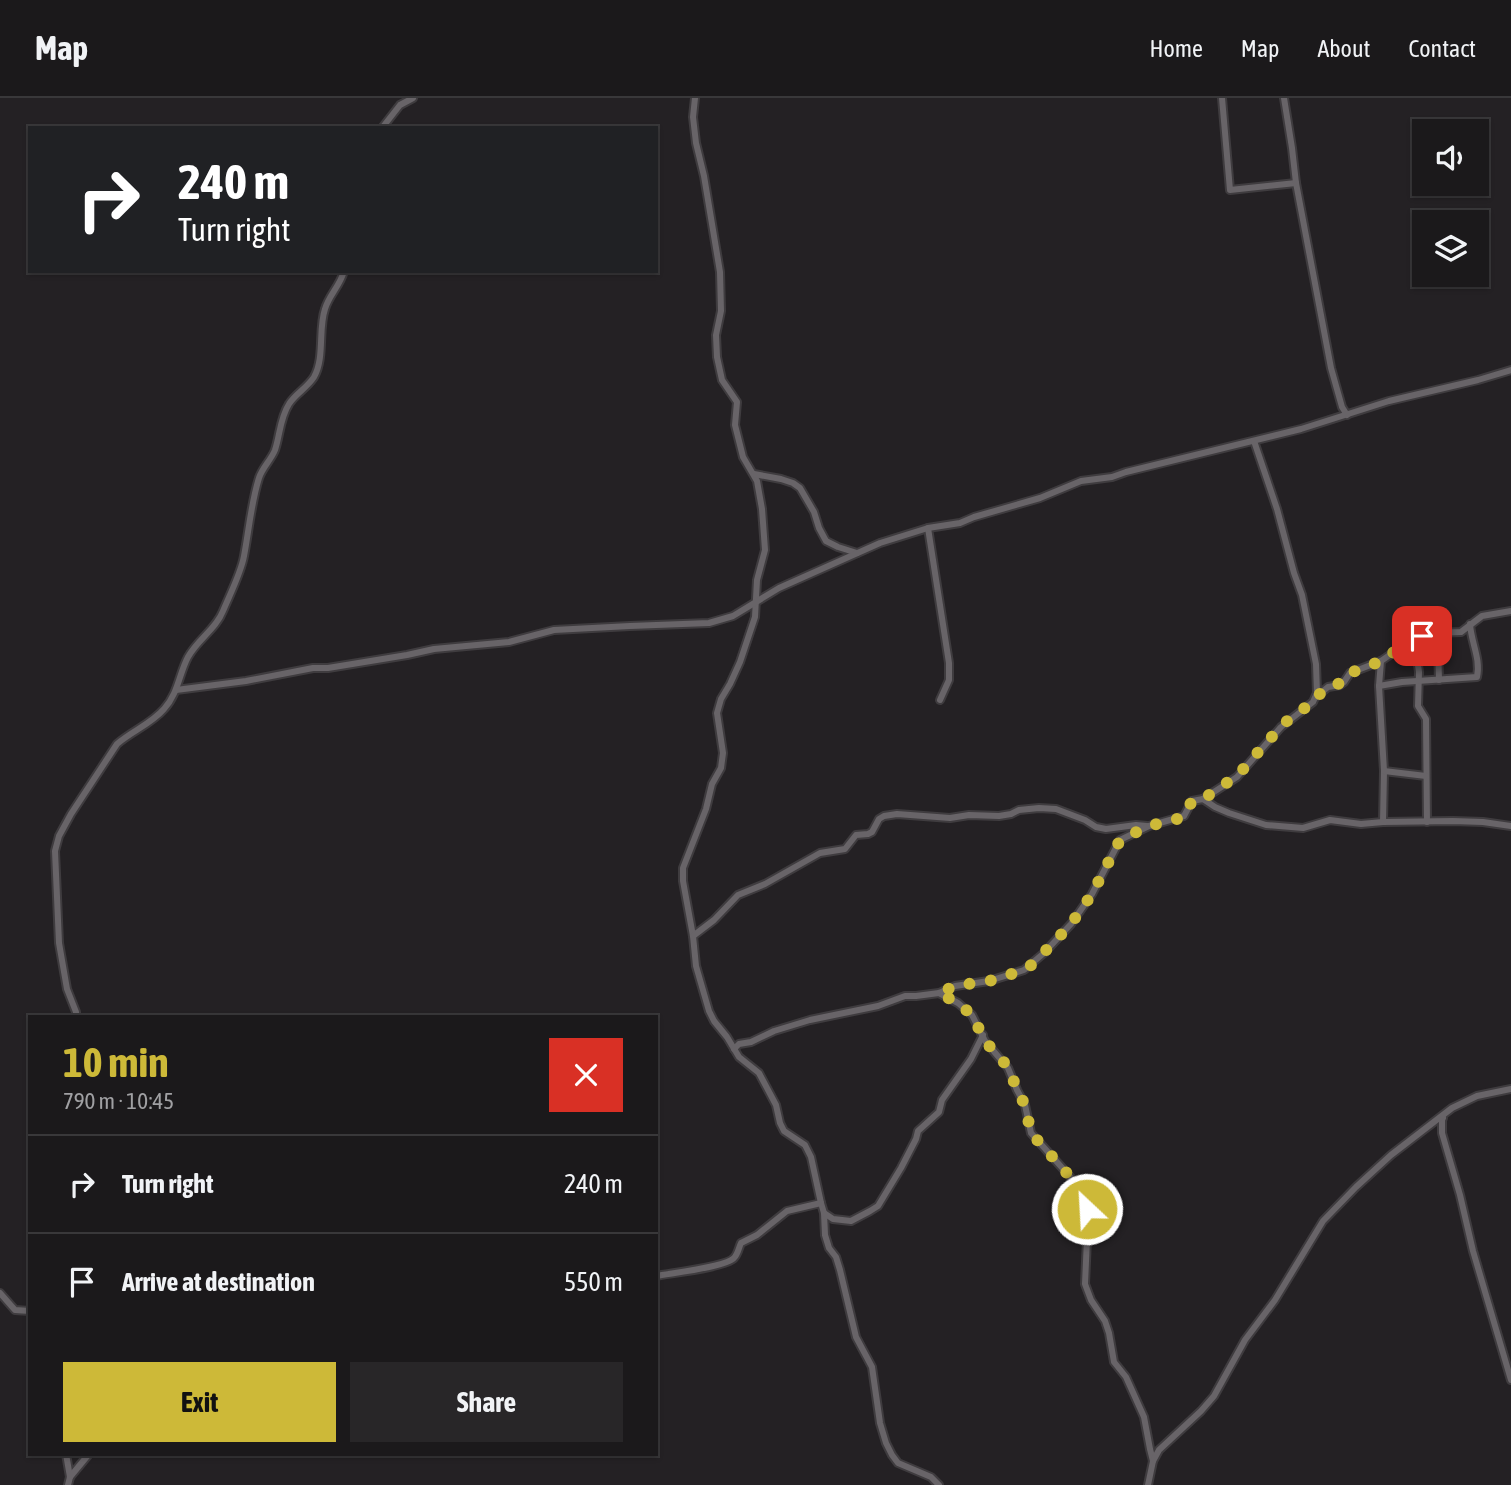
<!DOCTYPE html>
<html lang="en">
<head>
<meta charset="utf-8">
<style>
	body { margin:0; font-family:"Asap Condensed",sans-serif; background:#282628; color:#f1f3f6; height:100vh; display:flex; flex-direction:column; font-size:26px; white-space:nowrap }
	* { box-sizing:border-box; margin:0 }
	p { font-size:23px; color:#a0a0a3 }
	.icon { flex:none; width:38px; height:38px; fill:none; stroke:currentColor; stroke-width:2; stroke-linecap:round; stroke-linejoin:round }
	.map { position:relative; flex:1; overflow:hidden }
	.drawer { position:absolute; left:28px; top:917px; width:630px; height:441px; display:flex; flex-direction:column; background:#1b191b; border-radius:0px; box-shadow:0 2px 5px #0004,0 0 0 2px #39383a }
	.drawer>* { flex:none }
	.top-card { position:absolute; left:28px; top:28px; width:630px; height:147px; border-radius:0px; box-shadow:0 2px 5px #0004,0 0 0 2px #39383a; background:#202124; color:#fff; overflow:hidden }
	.fabs { position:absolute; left:1412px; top:21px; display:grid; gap:14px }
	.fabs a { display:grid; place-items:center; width:77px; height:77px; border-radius:0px; background:#1b191b; box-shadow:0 2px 5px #0004,0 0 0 2px #39383a; font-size:35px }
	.pin { position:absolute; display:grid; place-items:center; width:60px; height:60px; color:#fff; margin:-30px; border-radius:14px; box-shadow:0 4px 10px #0006 }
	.me { position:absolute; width:77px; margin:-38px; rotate:335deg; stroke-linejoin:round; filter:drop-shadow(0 0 5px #0008) }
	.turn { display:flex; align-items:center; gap:24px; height:147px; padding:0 35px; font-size:32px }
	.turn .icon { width:91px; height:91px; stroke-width:2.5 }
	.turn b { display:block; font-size:49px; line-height:60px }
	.round { display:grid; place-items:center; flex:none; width:74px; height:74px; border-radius:0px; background:#282628 }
	.overview { display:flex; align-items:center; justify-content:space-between; height:119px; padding:0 35px }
	h1 { font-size:42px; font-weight:700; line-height:52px; color:#cdb938 }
	.button { display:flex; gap:14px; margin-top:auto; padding:14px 35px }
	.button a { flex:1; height:80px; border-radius:0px; background:#cdb938; color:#111; font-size:28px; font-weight:700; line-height:80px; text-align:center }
	.button a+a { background:#282628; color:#f1f3f6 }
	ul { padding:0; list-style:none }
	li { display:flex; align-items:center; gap:21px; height:98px; padding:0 35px; border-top:2px solid #39383a }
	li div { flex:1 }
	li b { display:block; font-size:26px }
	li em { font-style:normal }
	header { display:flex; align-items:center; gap:42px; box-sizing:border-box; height:98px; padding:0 35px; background:#1b191b; border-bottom:2px solid #39383a }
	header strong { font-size:33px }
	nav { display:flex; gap:38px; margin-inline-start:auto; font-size:24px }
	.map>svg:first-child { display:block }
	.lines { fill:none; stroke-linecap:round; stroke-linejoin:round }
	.minor-casing { stroke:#3f3c3f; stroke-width:10 }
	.minor { stroke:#686468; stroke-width:6 }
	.route { stroke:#cdb938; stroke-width:12; stroke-dasharray:0 21.6 }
</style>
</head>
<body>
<header>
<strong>Map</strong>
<nav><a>Home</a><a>Map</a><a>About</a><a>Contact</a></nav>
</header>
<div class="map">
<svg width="1511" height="1387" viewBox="0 0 1511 1387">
	<rect width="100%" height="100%" fill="#242124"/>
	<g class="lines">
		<g class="minor-casing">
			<g id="minor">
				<polyline points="695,0 693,19 696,45 704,78 720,174 721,213 716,237 717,259 722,282 737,304 735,327 743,359 757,383 762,411 765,452 757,482 755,519 740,564 730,586 721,601 717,615 723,655 721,670 712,686 706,711 683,770 683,783 693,838 696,868 709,913 714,923 727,939 739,959 759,975 776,1007 780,1025 784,1033 805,1047 811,1059 821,1105 824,1115 825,1137 829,1150 836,1159 840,1172 856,1239 872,1269 880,1325 886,1345 892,1357 898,1365 931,1379 939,1387"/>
				<polyline points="1222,0 1230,92 1296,85"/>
				<polyline points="1284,0 1292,50 1296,85 1331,270 1342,309 1347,317"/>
				<polyline points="382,30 400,7 413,0"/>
				<polyline points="754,376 781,381 793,385 800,390 814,414 819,430 826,443 838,449 857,455"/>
				<polyline points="928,430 949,565 949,582 940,602"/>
				<polyline points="1435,535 1438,549 1439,582"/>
				<polyline points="1415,546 1419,574 1418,608 1426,621 1427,724"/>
				<polyline points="1381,563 1379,588 1384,673 1383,724"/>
				<polyline points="1418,563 1438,561"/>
				<path d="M 1379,588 L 1402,584 L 1477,579 C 1481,561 1471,544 1470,526"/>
				<polyline points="176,592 246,583 313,570 328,570 407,557 434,551 509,544 554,532 630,528 709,525 733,518 779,490 880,445 928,430 960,425 974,419 1040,400 1081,383 1112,379 1126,374 1301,331 1389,303 1478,282 1511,272"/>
				<polyline points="1316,599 1328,589 1340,587 1344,584 1350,575 1381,563 1397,552 1411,549 1422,538 1435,535 1461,534 1482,518 1511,513"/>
				<polyline points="1384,673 1426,678"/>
				<polyline points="1203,701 1215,709 1229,715 1266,727 1303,730 1330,722 1361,726 1383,724 1453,723 1483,724 1511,728"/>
				<polyline points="693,838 714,822 738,797 765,786 820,755 845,751 856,737 868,736 872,734 879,721 884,718 897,716 950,720 969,717 999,718 1011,716 1019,712 1039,710 1056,711 1085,722 1096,729 1106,731 1136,727 1147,728"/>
				<polyline points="939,895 958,905 972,917 985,943 1008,970 1017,992 1025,1007 1031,1035 1082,1092 1087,1111 1087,1141 1085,1186 1091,1202 1105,1223 1109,1235 1114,1264 1126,1279 1144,1319 1150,1351 1153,1363"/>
				<path d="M 76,919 L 76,914 L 67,891 L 59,845 L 55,753 L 59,738 L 71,716 L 117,646 C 132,633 151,626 164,611 C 178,596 179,576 188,559 C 198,541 216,531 223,513 C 230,496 241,475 244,458 C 249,432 251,405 259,380 C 262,370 271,362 275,352 C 280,337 280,320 289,306 C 295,296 307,290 314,279 C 325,260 318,231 325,211 C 329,197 340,188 344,173"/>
				<polyline points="734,951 739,946 751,944 774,933 810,922 878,908 905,898 916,898 939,895 955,888 989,883 1024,872 1044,855 1071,826 1092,796 1120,742 1149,728 1184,718 1192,703 1203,701 1237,679 1281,629 1313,604 1317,595 1316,566 1302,497 1294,475 1277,411 1254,343"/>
				<polyline points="1443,1020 1442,1022 1442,1035 1460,1097 1473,1153 1511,1282"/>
				<polyline points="824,1115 833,1121 851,1123 870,1113 878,1108 901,1070 916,1041 918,1033 939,1014 942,1002 971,961 983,937"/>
				<path d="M 656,1178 C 671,1175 726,1169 734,1160 C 738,1156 739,1149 741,1145 L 757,1137 L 787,1113 L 821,1105"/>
				<polyline points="0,1195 15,1212 30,1213"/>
				<polyline points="66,1356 70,1379 68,1387"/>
				<polyline points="70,1379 89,1356"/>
				<polyline points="1148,1387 1153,1363 1159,1352 1201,1313 1214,1298 1245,1242 1275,1202 1323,1123 1356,1089 1391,1057 1452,1010 1477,998 1511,991"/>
			</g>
		</g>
		<use href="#minor" class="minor"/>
	</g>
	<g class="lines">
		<polyline class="route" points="1087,1111 1082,1092 1031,1035 1025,1007 1017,992 1009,970 985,943 972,917 958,905 939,895 955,888 989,883 1024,872 1034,865 1071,826 1092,796 1120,742 1149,728 1181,720 1184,718 1192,703 1203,701 1237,678 1276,634 1287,623 1313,604 1315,600 1328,589 1344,584 1350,575 1381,563 1397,552 1410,549 1422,538"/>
	</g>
</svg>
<div class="fabs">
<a><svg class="icon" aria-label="sound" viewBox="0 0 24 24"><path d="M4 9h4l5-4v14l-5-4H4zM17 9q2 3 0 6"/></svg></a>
<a><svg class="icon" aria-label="layers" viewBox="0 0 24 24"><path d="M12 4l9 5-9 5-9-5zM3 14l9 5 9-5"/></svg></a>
</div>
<div class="pin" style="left:1422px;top:538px;background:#d93025"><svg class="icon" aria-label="arrive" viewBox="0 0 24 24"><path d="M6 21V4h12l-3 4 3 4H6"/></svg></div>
<svg class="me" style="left:1087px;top:1111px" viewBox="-20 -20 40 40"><circle r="17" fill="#cdb938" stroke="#fff" stroke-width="3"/><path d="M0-11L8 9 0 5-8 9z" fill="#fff"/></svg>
<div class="top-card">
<div class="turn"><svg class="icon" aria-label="right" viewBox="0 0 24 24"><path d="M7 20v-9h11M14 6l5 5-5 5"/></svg><div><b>240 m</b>Turn right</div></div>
</div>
<section class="drawer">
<div class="overview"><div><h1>10 min</h1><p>790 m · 10:45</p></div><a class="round" style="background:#d93025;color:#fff"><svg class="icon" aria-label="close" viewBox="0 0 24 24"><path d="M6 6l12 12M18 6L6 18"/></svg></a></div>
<ul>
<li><svg class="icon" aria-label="right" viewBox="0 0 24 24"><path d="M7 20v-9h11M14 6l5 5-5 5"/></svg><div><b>Turn right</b></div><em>240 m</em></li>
<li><svg class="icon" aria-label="arrive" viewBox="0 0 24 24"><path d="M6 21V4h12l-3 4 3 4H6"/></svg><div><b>Arrive at destination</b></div><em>550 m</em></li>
</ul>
<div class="button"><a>Exit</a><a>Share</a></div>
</section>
</div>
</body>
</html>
